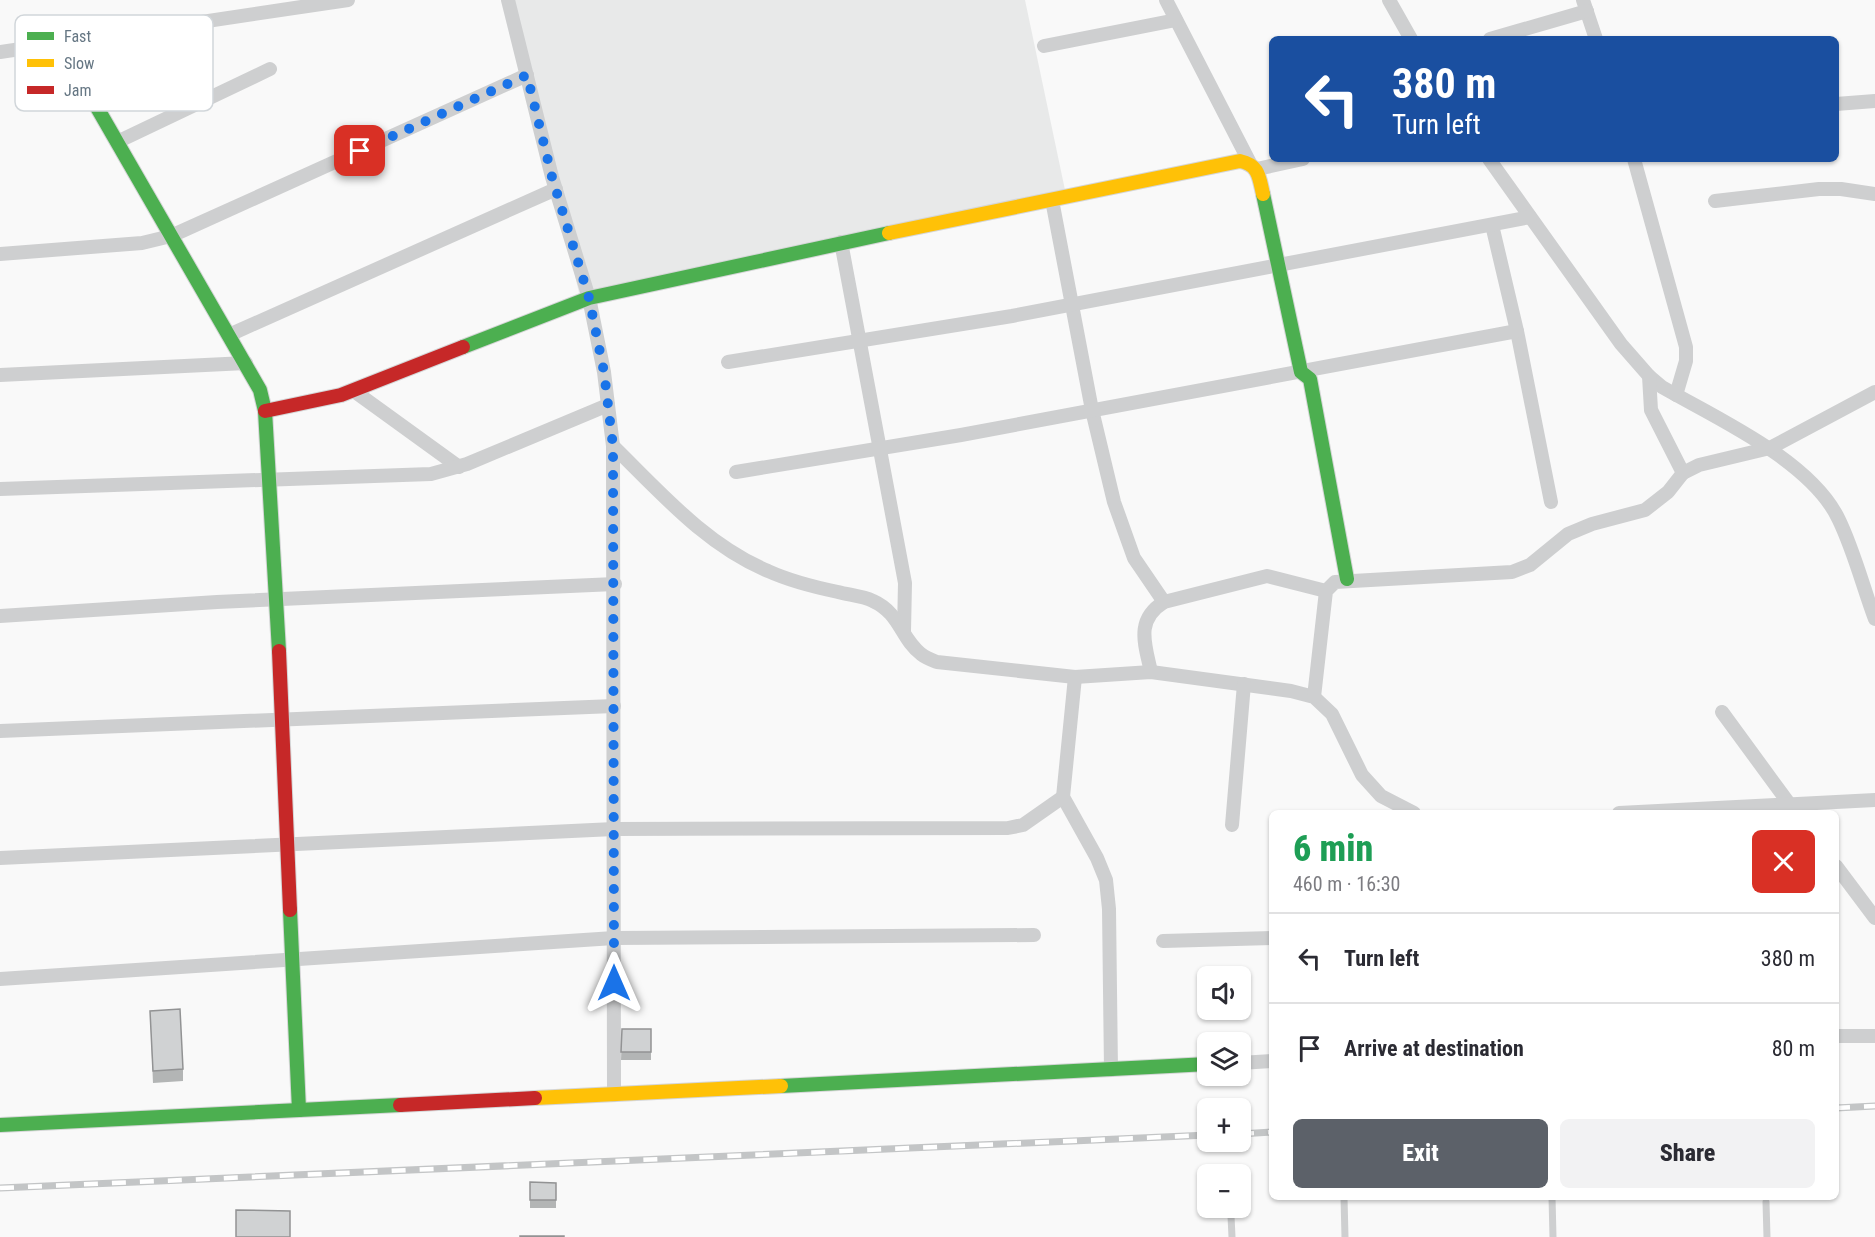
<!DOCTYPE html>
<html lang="en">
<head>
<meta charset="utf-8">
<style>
	body { margin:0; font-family:"Roboto Condensed",sans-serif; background:#f2f2f3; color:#2b2b33; height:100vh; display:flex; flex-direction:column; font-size:22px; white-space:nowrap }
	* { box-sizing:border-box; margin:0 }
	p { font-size:20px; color:#7c7c81 }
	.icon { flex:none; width:33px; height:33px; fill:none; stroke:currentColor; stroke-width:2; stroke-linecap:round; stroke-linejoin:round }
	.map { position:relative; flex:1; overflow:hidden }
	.details { position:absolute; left:1269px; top:810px; width:570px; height:390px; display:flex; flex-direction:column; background:#fff; border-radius:9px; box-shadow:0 2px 4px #0004 }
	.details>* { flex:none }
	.guide { position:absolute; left:1269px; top:36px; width:570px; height:126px; border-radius:9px; box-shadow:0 2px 4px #0004; background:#1a4fa0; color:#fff; overflow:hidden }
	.fabs { position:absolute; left:1197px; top:966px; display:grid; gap:12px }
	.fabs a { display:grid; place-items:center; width:54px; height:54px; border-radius:9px; background:#fff; box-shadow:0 2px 4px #0004; font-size:30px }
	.pin { position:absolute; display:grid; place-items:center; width:51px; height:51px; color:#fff; margin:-26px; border-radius:12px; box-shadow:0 3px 9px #0006 }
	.me { position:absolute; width:66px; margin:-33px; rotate:0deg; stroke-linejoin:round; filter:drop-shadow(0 0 4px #0008) }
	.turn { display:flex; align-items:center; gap:21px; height:126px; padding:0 24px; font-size:27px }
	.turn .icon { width:78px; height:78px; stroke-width:2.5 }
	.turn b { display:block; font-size:42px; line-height:51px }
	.round { display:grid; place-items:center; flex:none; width:63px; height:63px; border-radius:9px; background:#f2f2f3 }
	.headline { display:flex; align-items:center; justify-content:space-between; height:102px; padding:0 24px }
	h1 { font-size:36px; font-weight:800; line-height:45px; color:#1e9e55 }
	.cta { display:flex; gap:12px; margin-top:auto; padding:12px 24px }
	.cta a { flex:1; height:69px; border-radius:9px; background:#5c6169; color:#fff; font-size:24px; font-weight:800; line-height:69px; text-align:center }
	.cta a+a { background:#f2f2f3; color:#2b2b33 }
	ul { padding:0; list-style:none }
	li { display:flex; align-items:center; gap:18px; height:90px; padding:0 24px; border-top:2px solid #e1e1e2 }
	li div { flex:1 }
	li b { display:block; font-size:22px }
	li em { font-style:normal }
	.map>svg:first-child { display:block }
	.built { fill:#e8e9e9 }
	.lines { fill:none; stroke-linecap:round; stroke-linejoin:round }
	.fast-casing { stroke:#d5d6d7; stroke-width:16 }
	.slow-casing { stroke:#d5d6d7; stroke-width:16 }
	.jam-casing { stroke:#d5d6d7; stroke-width:16 }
	.lane { stroke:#cecfd0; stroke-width:7 }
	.street { stroke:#cecfd0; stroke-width:14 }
	.fast { stroke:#4caf50; stroke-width:14 }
	.slow { stroke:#ffc107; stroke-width:14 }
	.jam { stroke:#c62828; stroke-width:14 }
	.rail-casing { stroke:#c3c5c6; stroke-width:7 }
	.rail { stroke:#fff; stroke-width:4.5; stroke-dasharray:14; stroke-linecap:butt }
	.wall { fill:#b3b5b5 }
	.building { fill:#d0d2d3; stroke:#929394; stroke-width:1.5 }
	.route { stroke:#1a73e8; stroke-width:10; stroke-dasharray:0 18 }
	.key { fill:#fff; stroke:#d1d6da; stroke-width:1.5 }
	.key-label { font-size:16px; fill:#657683 }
</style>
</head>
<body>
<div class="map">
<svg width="1875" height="1237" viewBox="0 0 1875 1237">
	<rect width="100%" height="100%" fill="#f9f9f9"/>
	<polygon class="built" points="511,0 1025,0 1065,190 579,293"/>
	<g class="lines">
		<g class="fast-casing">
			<g id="fast">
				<polyline points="61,45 260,390 265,411 279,651"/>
				<polyline points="1263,194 1301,372 1310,379 1347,579"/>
				<polyline points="463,347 589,298 889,233"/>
				<polyline points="290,910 299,1110"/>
				<polyline points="781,1086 1208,1064"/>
				<polyline points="0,1125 400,1105"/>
			</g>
		</g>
		<g class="slow-casing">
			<g id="slow">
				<path d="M 889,233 L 1240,161 C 1259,165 1259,177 1263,194"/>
				<polyline points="535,1098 781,1086"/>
			</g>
		</g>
		<g class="jam-casing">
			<g id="jam">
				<polyline points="265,411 341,395 463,347"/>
				<polyline points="279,651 290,910"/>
				<polyline points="400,1105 535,1098"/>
			</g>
		</g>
		<g class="lane">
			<polyline points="1344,1197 1345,1237"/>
			<polyline points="1552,1197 1553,1237"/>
			<polyline points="1766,1202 1767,1237"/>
			<polyline points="1231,1216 1232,1237"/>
		</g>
		<g class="street">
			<polyline points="508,0 552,177 589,298 604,372 613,446 614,1095"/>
			<polyline points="1166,0 1250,163"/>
			<polyline points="1389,0 1411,39"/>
			<polyline points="1583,0 1596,39"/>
			<polyline points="1490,39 1587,11"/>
			<polyline points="1044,46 1176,20"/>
			<polyline points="0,52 348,0"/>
			<polyline points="1836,104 1875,101"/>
			<polyline points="117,142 270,69"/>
			<path d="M 1489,159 L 1621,344 L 1649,376 L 1662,387 C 1716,418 1812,461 1839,520 C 1854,551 1863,587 1875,619"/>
			<polyline points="1634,159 1686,347 1686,361 1676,395"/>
			<polyline points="1257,169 1303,159"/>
			<polyline points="1052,200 1092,410 1114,502 1134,558 1164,602"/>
			<polyline points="1715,201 1819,189 1841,189 1875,194"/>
			<polyline points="1492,225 1517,331 1551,502"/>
			<polyline points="841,242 905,583 904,631"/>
			<polyline points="0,254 142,243 171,236 527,75"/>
			<polyline points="229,335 556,189"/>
			<polyline points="728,362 1012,316 1530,217"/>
			<polyline points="0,375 246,363"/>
			<polyline points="1649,376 1651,410 1683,473"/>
			<polyline points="354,391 459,467"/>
			<path d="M 613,446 C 661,493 706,545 768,571 C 790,581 814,587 838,592 C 849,595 863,596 873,601 C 900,613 901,639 921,654 C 926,658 932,660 937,662 L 1075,677 L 1151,672 L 1291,691 L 1314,697 L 1332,714 L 1362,775 L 1381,796 L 1414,813"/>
			<polyline points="736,472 961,435 1517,331"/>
			<polyline points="0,489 431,474 467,464 608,405"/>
			<polyline points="0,616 217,602 615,584"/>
			<path d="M 1151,672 C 1145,644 1135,620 1164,602 L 1267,576 L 1326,591"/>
			<polyline points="1075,677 1063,797 1097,858 1106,880 1109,909 1111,1070"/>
			<polyline points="1314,697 1326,591 1335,582 1512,572 1530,565 1568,534 1592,524 1645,510 1668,492 1683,473 1699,465 1770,448 1875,392"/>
			<polyline points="1722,712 1793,809"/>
			<polyline points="0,731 614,706"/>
			<polyline points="1619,813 1875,800"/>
			<polyline points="1232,825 1244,684"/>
			<polyline points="0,858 614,829 1008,828 1023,825 1063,797"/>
			<polyline points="1836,866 1875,918"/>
			<polyline points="1163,941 1272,938"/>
			<polyline points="0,979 614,938 1034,935"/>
			<polyline points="1836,1036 1875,1036"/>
			<polyline points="1240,1063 1272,1061"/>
		</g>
		<use href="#fast" class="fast"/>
		<use href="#slow" class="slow"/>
		<use href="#jam" class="jam"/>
		<g class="rail-casing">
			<g id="rail">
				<polyline points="1836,1108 1875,1106"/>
				<polyline points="1240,1134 1272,1132"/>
				<polyline points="0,1188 1208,1135"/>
			</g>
		</g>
		<use href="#rail" class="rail"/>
	</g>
	<g class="wall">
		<polygon points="150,1011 183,1069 183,1081 153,1083"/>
		<polygon points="622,1029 651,1029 651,1060 621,1060"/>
		<polygon points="530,1182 556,1183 556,1208 530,1208"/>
	</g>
	<g class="building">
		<polygon points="180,1009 183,1069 153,1071 150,1011"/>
		<polygon points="622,1029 651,1029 651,1052 621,1052"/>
		<polygon points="530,1182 556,1183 556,1200 530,1200"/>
		<polygon points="236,1210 290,1211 290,1237 236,1237"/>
		<rect x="520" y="1236" width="44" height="1"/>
	</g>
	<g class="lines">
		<polyline class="route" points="360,151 527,75 552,177 589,298 604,372 613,446 614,983"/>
	</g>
	<rect x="15" y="15" width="198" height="96" rx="9" class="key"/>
	<rect x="27" y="32" width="27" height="8" fill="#4caf50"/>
	<rect x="27" y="59" width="27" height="8" fill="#ffc107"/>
	<rect x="27" y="86" width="27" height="8" fill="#c62828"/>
	<g class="key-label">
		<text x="64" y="42">Fast</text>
		<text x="64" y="69">Slow</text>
		<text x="64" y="96">Jam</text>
	</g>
</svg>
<div class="fabs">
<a><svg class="icon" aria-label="sound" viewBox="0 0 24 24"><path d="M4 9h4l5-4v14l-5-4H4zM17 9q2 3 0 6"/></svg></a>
<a><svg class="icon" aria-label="layers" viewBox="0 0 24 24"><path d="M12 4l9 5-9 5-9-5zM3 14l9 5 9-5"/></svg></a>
<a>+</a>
<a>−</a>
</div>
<div class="pin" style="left:360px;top:151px;background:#d93025"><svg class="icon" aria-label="arrive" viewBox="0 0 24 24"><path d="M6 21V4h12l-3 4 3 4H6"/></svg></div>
<svg class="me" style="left:614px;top:983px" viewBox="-20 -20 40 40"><path d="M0-17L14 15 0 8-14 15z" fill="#1a73e8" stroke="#fff" stroke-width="4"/></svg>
<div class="guide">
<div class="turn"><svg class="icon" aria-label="left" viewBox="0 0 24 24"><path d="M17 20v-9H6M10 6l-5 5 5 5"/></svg><div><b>380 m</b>Turn left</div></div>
</div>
<section class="details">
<div class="headline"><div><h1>6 min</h1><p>460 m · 16:30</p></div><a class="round" style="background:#d93025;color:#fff"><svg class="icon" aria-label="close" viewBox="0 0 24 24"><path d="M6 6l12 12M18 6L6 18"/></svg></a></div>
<ul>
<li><svg class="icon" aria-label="left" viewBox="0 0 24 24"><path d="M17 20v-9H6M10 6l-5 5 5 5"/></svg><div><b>Turn left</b></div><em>380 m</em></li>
<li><svg class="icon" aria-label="arrive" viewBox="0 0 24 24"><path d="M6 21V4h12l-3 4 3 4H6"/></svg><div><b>Arrive at destination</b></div><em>80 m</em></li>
</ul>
<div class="cta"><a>Exit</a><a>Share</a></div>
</section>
</div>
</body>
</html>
